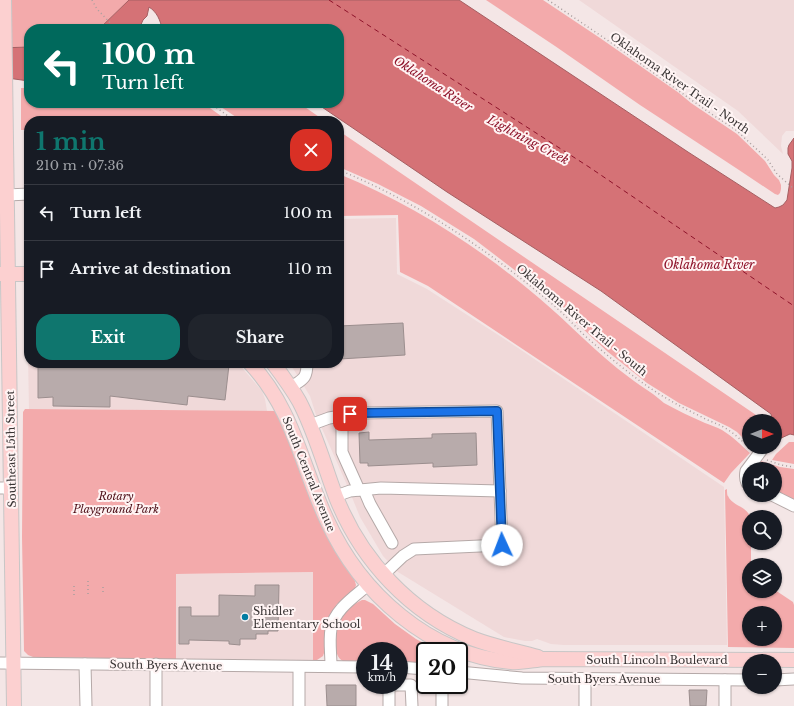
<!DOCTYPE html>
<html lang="en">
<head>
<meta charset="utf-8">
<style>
	body { margin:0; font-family:"Libre Baskerville",serif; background:#20242c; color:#f1f3f6; height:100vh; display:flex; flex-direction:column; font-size:15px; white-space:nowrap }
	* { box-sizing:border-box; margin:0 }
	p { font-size:13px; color:#9ea1a6 }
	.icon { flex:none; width:22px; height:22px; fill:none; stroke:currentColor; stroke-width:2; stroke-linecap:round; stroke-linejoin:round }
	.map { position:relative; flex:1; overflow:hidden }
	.side { position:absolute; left:24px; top:116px; width:320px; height:252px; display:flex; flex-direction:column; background:#171b24; border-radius:16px; box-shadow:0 1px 3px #0004 }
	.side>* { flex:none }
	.banner { position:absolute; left:24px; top:24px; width:320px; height:84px; border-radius:16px; box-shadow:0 1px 3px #0004; background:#00695c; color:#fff; overflow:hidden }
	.needle { width:26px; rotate:90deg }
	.buttons { position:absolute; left:742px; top:414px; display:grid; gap:8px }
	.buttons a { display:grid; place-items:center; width:40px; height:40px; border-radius:50%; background:#171b24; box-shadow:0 1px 3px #0004; font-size:20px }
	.speed { position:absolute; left:356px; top:642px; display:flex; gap:8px; font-size:20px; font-weight:700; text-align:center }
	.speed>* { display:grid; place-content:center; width:52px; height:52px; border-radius:50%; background:#171b24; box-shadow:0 1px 3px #0004; line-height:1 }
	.speed small { font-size:10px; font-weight:400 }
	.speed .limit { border:2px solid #111; border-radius:6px; background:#fff; color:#111 }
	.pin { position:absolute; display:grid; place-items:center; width:34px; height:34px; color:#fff; margin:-17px; border-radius:8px; box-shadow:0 2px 6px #0006 }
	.me { position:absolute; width:44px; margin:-22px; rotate:358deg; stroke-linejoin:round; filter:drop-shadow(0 0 3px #0008) }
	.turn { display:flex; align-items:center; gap:14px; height:84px; padding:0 12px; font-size:18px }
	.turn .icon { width:52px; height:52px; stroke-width:2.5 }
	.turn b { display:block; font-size:28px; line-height:34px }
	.round { display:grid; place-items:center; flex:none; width:42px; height:42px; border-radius:16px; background:#20242c }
	.summary { display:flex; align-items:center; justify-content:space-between; height:68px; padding:0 12px }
	h1 { font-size:24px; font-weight:700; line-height:30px; color:#0f766e }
	.action { display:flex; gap:8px; margin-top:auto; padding:8px 12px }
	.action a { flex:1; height:46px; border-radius:16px; background:#0f766e; color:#fff; font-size:16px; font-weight:700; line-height:46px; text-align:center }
	.action a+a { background:#20242c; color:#f1f3f6 }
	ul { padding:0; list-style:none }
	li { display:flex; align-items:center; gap:12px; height:56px; padding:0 12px; border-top:1px solid #363941 }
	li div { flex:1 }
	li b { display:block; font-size:15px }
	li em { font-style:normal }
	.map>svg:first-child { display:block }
	.built { fill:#f0d9d9 }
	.green { fill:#f3aaab; fill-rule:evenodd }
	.water { fill:#d57276; stroke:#a65f62 }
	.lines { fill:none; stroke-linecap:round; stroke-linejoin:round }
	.ferry { stroke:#8e132a; stroke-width:1; stroke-dasharray:5 4; stroke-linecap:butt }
	.building { fill:#b8abab; stroke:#9b8e8e }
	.minor-casing { stroke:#b5a9a8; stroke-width:13 }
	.major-casing { stroke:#c8c6c6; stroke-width:16 }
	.path { stroke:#a99f9f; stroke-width:1.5; stroke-dasharray:1 3; stroke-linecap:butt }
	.minor { stroke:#fff; stroke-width:11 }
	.major { stroke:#fcd0d0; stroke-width:14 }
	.route-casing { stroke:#114b97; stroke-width:10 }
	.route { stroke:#1a73e8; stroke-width:7 }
	.poi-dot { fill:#007da3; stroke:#fff4f4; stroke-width:1.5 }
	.labels { text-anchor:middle; stroke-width:4; stroke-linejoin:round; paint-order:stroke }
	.street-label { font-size:11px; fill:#393434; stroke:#fff4f4 }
	.park-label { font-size:11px; font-style:italic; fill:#4e0e17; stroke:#fff4f4 }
	.poi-label { font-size:11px; fill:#393434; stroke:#fff4f4; text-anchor:start }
	.water-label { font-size:12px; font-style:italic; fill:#8e132a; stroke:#fff4f4 }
</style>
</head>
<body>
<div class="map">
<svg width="794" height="706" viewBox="0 0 794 706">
	<rect width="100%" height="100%" fill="#f4e6e6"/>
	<g class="built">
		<polygon points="579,0 794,0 794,131 786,131 782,136 781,146 783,154 738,111"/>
		<polygon points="396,218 397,274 427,289 506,340 724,487 727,645 564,645 551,644 537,639 532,641 525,641 504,637 398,572 383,556 360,517 347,485 316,415 310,396 294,370 288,363 339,363 339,219"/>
		<polygon points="27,305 29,305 29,363 238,363 262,391 265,399 267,411 29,409"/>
		<polygon points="314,572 313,660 176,659 176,574"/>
	</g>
	<g class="green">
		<polygon points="0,0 129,0 99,29 29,29 29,47 0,48"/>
		<polygon points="486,0 543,0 600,38 679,93 691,103 737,134 765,161 774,175 779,180 781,185 781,189 780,193 778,195 775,194 739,170 640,105 555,46"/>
		<polygon points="21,88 29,88 29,103 203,103 228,121 29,121 29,130 21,130"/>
		<polygon points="215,103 299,103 325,121 242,121"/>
		<polygon points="339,131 759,417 761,419 761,421 749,421 749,444 737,432 729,427 679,403 647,383 608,352 557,305 537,287 474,239 421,206 378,184 339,167"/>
		<path d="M 339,174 C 412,204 479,247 539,298 C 570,324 597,354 630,378 C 636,383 643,387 650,392 C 655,395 659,399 664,403 C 677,410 691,417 705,423 C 710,425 717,427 722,430 C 732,436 741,445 750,453 L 731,473 L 724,483 L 428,286 L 400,272 L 398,215 L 339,216 Z"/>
		<polygon points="25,409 277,411 293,447 310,496 322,525 336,552 354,578 356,585 354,591 337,604 329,616 325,632 325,650 323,656 317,660 313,660 313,572 176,574 176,659 33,657 28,655 24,651 22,537 23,412"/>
		<polygon points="789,442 794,442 794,464 772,460 776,454"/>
		<polygon points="761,461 780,467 794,469 794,500 775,490 775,469 755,469"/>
		<path d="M 727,489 C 727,490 727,496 728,496 C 732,506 747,506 750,517 L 749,517 L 749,543 L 751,543 L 751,565 L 749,565 L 749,591 L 775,591 L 775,590 L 793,602 L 794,605 L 794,648 L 728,647 L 725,490 ZM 749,613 L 775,613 L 775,639 L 749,639 Z"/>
		<path d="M 362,600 L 365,600 L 373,604 L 395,624 L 416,639 L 438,651 L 425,651 L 425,664 L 399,663 L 399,651 L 365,651 L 365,662 C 358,662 350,663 343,661 C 332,656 334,629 339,620 C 344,612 353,604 362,600 Z"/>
	</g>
	<g class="water">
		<path d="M 129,0 L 459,0 L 688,152 L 775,208 L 779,207 L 783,205 L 787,200 L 792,168 L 792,161 L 788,154 L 788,148 L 789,145 L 794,138 L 794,435 L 790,434 L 779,439 L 775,436 L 775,421 L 771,421 L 772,419 L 771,414 L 601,291 L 447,192 L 316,103 L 339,103 L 339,29 L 167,29 L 162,28 C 160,20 157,12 149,7 L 147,16 L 143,20 L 139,29 L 99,29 Z"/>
		<polygon points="29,47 29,81 0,77 0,48"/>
	</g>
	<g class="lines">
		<polyline class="ferry" points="329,0 589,167 794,306"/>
	</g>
	<g class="building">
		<polygon points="403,323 405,355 340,359 340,355 339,355 339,326"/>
		<polygon points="38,363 216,363 229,365 225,400 188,396 187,405 110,396 110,407 53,406 53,397 38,398"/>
		<polygon points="369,432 369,440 432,438 432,434 476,433 477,465 433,467 433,463 368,466 368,463 360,463 359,433"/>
		<polygon points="255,585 279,585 278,631 268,631 268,634 256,634 256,639 240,639 240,645 229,644 229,641 189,640 189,644 179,644 179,607 191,607 191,616 219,616 219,595 255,596"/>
		<polygon points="326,685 356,685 356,706 327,706"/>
		<polygon points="689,690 707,690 706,706 690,706"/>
	</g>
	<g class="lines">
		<g class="minor-casing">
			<g id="minor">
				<polyline points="7,195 29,194"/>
				<path d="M 291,387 C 303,379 307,379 307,363"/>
				<polyline points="342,416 342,452 359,490"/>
				<polyline points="310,425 329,418 359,413 497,411 502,545 414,549 403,556 383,575"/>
				<path d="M 749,484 L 747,483 C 745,479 745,476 746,471 L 764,447"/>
				<polyline points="0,488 11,488"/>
				<polyline points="364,490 370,504 392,543"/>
				<polyline points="772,495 794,506"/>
				<polyline points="336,496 350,491 381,488 500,491"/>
				<polyline points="0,663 365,667"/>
				<polyline points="85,664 86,706"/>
				<polyline points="156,664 156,706"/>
				<path d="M 331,666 C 331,654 329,641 331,629 C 334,610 354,597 368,585"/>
				<polyline points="299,667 299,706"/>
				<polyline points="399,667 425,669"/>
				<polyline points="459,672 522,678 749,680"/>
				<polyline points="585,679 585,706"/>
				<polyline points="775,680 794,679"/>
				<polyline points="389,685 411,685 412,706"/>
				<polyline points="442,685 442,706"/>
				<polyline points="389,706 389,685"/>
				<polyline points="725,706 725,680"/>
			</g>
		</g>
		<g class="major-casing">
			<g id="major">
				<polyline points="4,0 14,706"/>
				<polyline points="0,274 29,274"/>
				<path d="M 250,363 C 294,410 301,465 327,520 C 360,593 429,655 511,662 C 522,663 533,660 544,659 L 794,660"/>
				<path d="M 273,363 C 282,375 291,387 299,401 C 315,431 324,465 336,497 C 361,560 410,613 474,639 C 495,647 517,651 538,657"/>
			</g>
		</g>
		<g class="path">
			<polyline points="92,0 97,9 116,29"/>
			<polyline points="548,0 613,44 707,111 736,130 764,156 768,160 777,174 794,189"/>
			<polyline points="210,103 235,121"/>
			<path d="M 339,170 C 417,202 487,249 551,303 C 563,313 573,324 584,335 C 602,351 621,367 640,381 C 659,395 679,406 700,416 C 708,421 717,423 725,428 C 734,433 742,441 751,449"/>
			<polyline points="767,460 781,465 794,467"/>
			<polyline points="88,581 88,595"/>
			<polyline points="74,586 74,596"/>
			<polyline points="103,587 103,595"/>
		</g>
		<use href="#minor" class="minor"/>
		<use href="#major" class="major"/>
	</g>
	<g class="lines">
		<g class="route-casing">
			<polyline id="route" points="350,414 359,413 497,411 502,545"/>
		</g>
		<use href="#route" class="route"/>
	</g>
	<circle class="poi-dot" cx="245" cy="617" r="4"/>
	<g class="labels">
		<g class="street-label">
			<text transform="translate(680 83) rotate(35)" y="4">Oklahoma River Trail - North</text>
			<text transform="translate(582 320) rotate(40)" y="4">Oklahoma River Trail - South</text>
			<text transform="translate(11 449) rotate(-91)" y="4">Southeast 15th Street</text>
			<text transform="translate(309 474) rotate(68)" y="4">South Central Avenue</text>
			<text x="657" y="664">South Lincoln Boulevard</text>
			<text transform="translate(166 665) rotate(1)" y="4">South Byers Avenue</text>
			<text x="604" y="683">South Byers Avenue</text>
		</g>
		<g class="park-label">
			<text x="116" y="500">Rotary<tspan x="116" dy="13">Playground Park</tspan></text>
		</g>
		<g class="poi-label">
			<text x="253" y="615">Shidler<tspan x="253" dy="13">Elementary School</tspan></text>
		</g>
		<g class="water-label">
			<text transform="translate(433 84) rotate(33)" y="4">Oklahoma River</text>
			<text transform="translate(528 140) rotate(28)" y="4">Lightning Creek</text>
			<text x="709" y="269">Oklahoma River</text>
		</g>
	</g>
</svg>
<div class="buttons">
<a><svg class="needle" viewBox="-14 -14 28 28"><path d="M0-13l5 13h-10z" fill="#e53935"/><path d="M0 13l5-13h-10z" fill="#9ea1a6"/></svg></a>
<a><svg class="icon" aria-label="sound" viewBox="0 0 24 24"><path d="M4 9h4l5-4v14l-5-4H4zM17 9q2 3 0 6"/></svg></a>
<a><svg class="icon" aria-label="search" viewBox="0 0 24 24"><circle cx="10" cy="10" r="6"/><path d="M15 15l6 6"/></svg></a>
<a><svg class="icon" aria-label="layers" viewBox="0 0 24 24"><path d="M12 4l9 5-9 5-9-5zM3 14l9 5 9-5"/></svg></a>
<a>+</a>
<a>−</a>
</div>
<div class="speed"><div>14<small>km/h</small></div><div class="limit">20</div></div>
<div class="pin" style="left:350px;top:414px;background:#d93025"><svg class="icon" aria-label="arrive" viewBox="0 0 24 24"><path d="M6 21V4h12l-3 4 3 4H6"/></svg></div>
<svg class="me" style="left:502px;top:545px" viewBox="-20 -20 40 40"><circle r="19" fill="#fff"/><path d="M0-13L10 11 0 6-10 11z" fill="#1a73e8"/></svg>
<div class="banner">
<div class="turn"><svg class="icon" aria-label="left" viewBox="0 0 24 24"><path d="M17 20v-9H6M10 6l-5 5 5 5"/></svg><div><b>100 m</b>Turn left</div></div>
</div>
<section class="side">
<div class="summary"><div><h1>1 min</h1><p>210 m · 07:36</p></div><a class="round" style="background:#d93025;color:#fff"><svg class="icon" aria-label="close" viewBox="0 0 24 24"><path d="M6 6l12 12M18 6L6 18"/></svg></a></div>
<ul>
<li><svg class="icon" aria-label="left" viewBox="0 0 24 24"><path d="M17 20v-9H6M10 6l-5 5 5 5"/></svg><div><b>Turn left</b></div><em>100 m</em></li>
<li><svg class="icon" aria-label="arrive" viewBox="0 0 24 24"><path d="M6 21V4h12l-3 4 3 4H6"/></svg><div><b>Arrive at destination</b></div><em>110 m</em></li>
</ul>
<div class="action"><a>Exit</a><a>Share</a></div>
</section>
</div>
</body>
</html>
